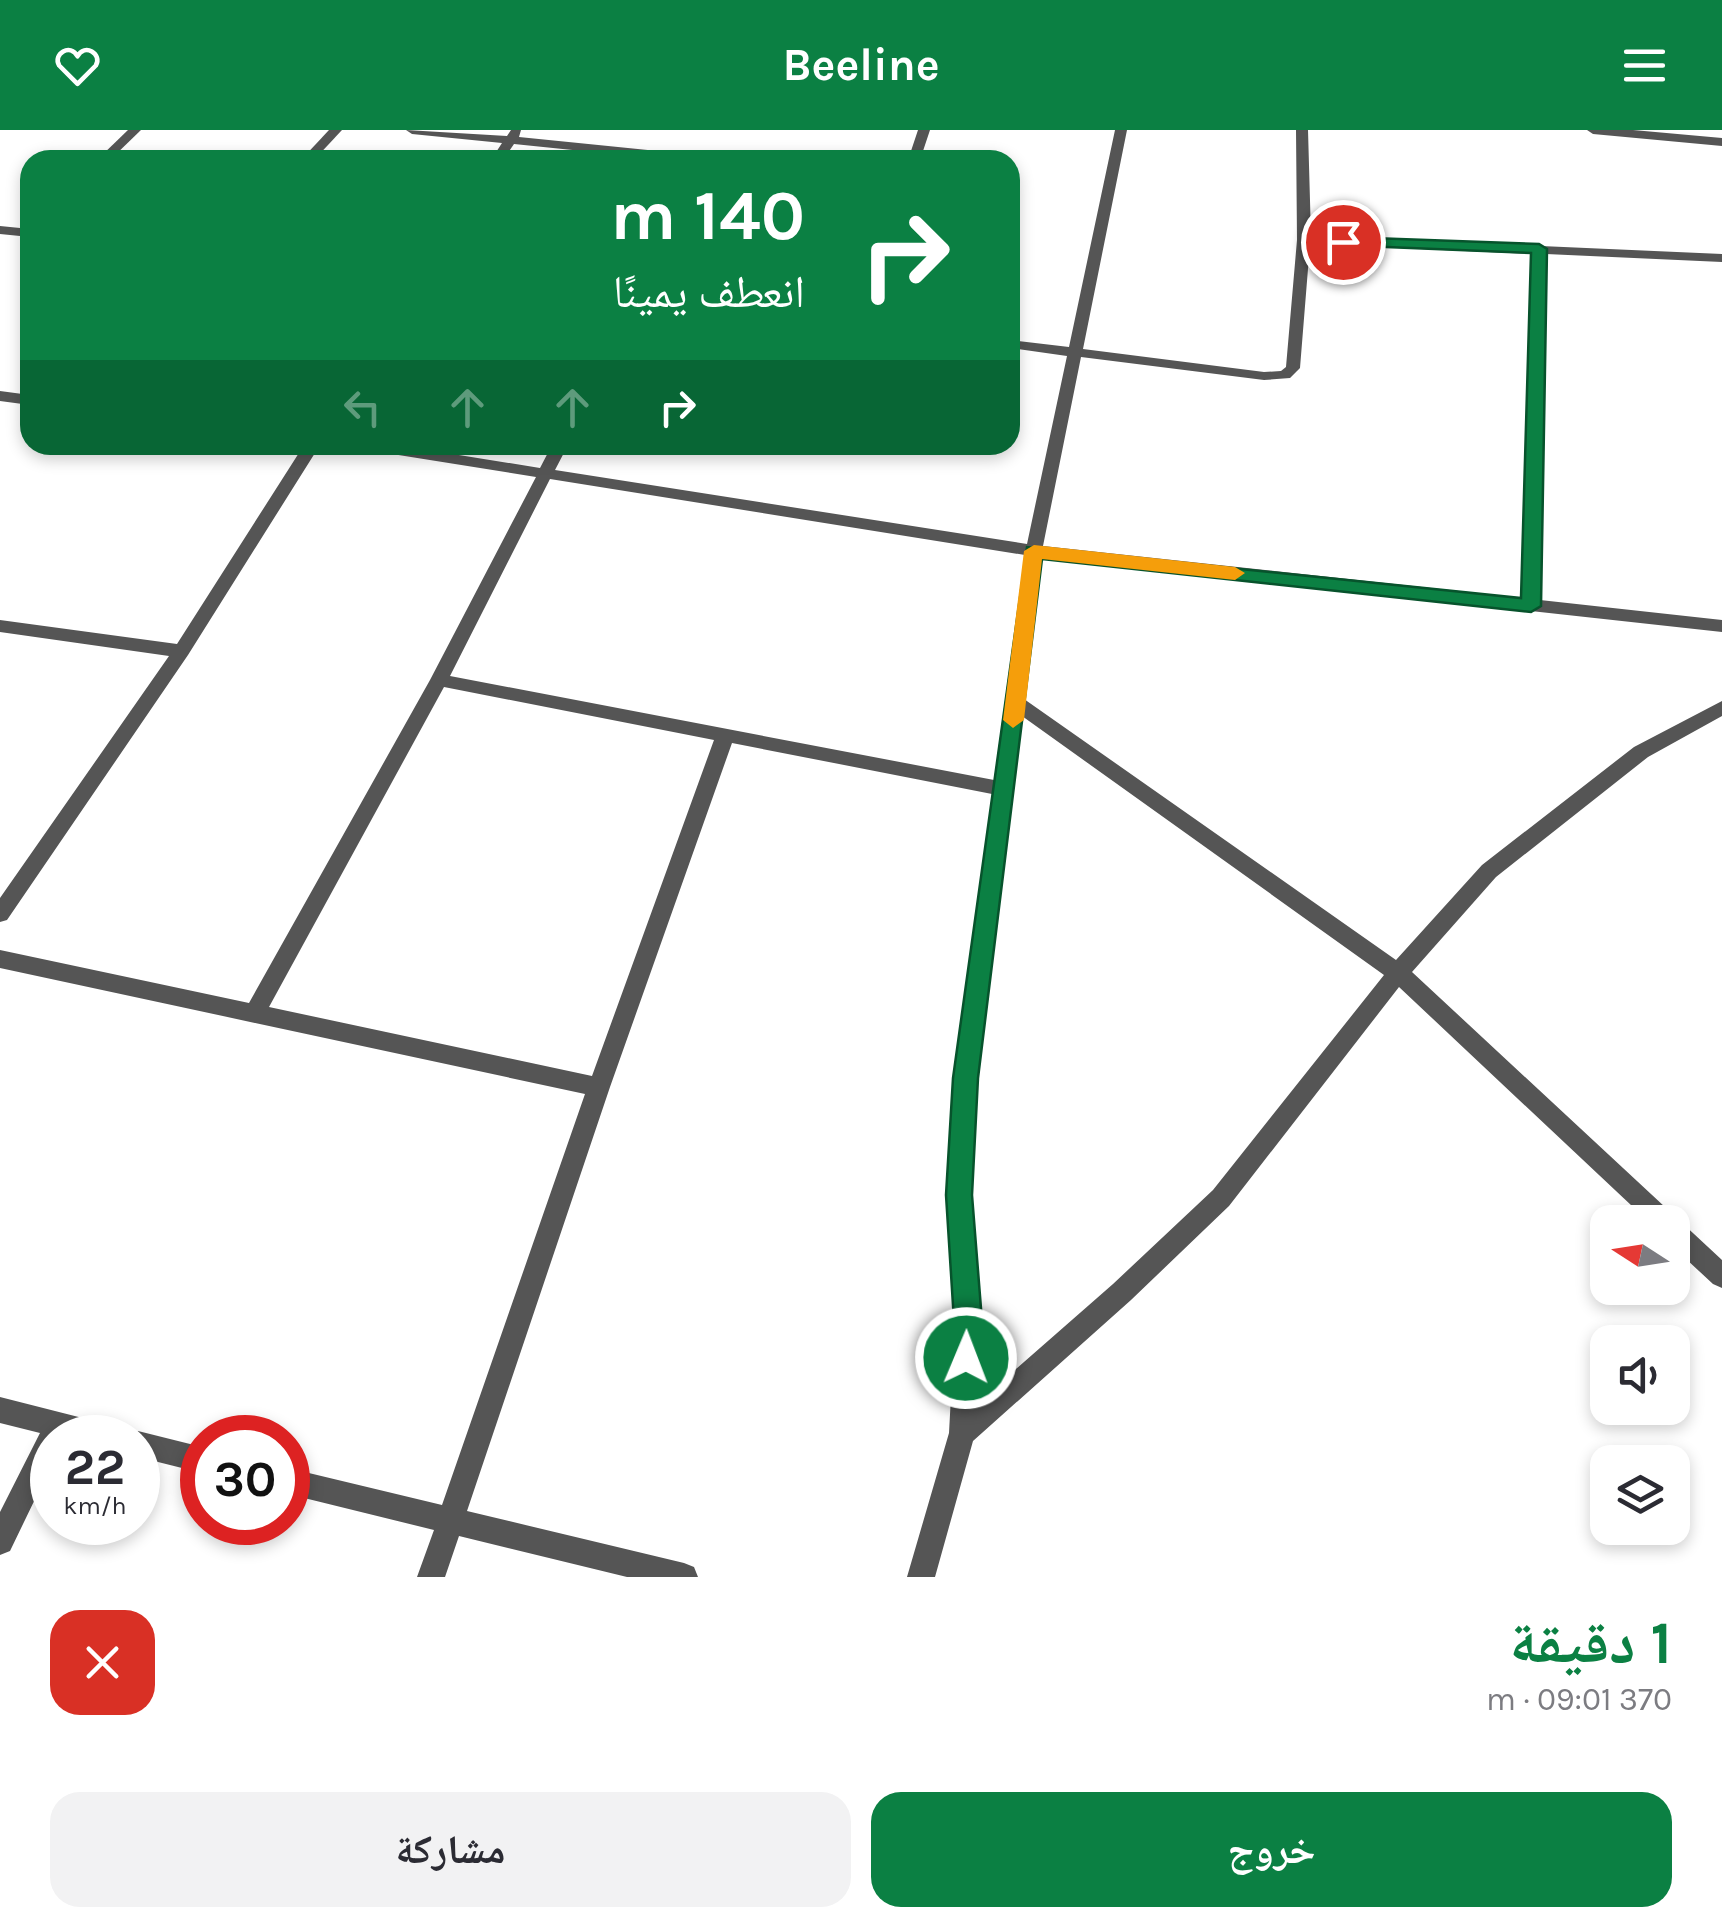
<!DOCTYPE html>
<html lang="ar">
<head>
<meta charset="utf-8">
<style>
	body { margin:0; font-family:Karla,"Noto Naskh Arabic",sans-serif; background:#f2f2f3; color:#2b2b33; direction:rtl; height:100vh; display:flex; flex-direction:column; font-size:38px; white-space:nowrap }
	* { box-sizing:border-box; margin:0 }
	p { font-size:32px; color:#7c7c81 }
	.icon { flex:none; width:55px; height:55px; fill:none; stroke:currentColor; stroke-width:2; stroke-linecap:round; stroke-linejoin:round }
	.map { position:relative; height:1447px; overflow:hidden; direction:ltr }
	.drawer { display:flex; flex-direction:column; background:#fff; flex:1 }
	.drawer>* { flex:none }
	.banner { position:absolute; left:20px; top:20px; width:1000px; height:305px; border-radius:30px; box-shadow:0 5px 15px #0003; direction:rtl; background:#0b8043; color:#fff; overflow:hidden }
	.needle { width:65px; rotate:282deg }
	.buttons { position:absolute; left:1590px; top:1075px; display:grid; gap:20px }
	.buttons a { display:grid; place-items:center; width:100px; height:100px; border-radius:20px; background:#fff; box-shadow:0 5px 15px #0003; font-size:50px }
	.speed { position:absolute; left:30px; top:1285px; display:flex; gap:20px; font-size:50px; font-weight:700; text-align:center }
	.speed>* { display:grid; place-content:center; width:130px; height:130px; border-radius:50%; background:#fff; box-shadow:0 5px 15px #0003; line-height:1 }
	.speed small { font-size:25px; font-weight:400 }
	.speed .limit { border:15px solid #d22; background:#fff; color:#111 }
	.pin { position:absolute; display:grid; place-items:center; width:85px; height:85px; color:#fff; margin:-42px; border:5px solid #fff; border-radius:50%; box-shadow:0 2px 10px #0007 }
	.me { position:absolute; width:110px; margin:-55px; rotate:1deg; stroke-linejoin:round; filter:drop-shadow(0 0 8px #0008) }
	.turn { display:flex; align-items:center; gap:35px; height:210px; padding:0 50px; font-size:45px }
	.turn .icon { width:130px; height:130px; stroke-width:2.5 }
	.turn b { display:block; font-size:70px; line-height:85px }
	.lanes { display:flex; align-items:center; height:95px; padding:0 50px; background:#0003; justify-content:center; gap:50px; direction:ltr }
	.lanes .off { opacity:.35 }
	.round { display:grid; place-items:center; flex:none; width:105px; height:105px; border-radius:30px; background:#f2f2f3 }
	.head { display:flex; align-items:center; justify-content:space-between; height:170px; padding:0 50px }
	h1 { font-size:60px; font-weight:700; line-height:75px; color:#0b8043 }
	.button { display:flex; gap:20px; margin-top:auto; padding:20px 50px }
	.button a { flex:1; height:115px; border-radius:30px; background:#0b8043; color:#fff; font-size:40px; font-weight:700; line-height:115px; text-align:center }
	.button a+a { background:#f2f2f3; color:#2b2b33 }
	header { display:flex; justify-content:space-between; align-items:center; height:130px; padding:0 50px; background:#0b8043; color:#fff; font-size:45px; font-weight:700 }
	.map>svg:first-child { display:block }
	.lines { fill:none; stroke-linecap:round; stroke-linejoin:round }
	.minor { fill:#555; fill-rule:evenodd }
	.route { fill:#0b8043; stroke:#07532c; stroke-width:2.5 }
	.slow { fill:#f59e0b }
</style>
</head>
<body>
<header><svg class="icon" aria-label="menu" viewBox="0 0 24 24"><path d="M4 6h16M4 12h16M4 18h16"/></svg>Beeline<svg class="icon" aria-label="heart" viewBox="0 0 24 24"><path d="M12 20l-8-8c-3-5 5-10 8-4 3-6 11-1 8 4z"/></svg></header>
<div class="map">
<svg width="1722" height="1447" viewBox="0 0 1722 1447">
	<rect width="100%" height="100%" fill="#fff"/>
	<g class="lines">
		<g class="minor">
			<polygon points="128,0 141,0 110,30 97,30"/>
			<polygon points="329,0 342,0 314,30 301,30"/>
			<polygon points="406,0 507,6 511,0 521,0 519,7 707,26 713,30 670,30 514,14 503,30 491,30 502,13 412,4"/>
			<polygon points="918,0 930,0 920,30 908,30"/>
			<path d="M 1115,0 L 1127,0 L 1083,219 L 1264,242 L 1281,241 L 1286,237 L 1297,110 L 1296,0 L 1308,0 L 1311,106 L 1722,124 L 1722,132 L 1546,124 L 1540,470 L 1722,490 L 1722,502 L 1042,427 L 1024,569 L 1396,830 L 1482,735 L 1634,617 L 1722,571 L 1722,586 L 1648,627 L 1496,747 L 1412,842 L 1722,1130 L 1722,1158 L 1713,1154 L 1672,1116 L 1672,1092 L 1649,1092 L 1399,857 L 1229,1076 L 1131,1170 L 973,1311 L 935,1447 L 907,1447 L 949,1303 L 955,1191 L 947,1065 L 954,948 L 992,664 L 732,613 L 610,957 L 467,1381 L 684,1433 L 694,1437 L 698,1447 L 627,1447 L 459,1406 L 445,1447 L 417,1447 L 434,1400 L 288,1364 L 288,1338 L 442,1375 L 585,964 L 0,838 L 0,820 L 249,873 L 430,550 L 536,347 L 367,320 L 359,315 L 397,315 L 540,338 L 552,315 L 568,315 L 555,340 L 1027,414 L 1067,226 L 1010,218 L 1010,210 L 1069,217 ZM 1310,114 L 1532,124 L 1523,468 L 1043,416 L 1081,227 L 1264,250 L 1290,248 L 1300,238 ZM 550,349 L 1025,425 L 994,650 L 450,546 ZM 444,557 L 714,610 L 592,946 L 269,877 ZM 1022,586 L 1384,845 L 1213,1060 L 1113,1154 L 977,1273 L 981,1191 L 971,1065 L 976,948 Z"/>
			<polygon points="1587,0 1633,0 1722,8 1722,16 1593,4"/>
			<polygon points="0,96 30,99 30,107 0,104"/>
			<polygon points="0,261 30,265 30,275 0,271"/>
			<polygon points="304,315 320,315 188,525 7,790 0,792 0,768 169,526 0,502 0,490 177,514"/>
			<polygon points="0,1267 110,1295 119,1299 123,1308 52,1308 52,1334 10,1421 0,1425 0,1382 40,1303 0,1293"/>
			<polygon points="138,1301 202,1317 202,1343 138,1327 138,1308 128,1308"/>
		</g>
	</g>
	<polygon class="route" points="1343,107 1539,114 1547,119 1541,476 1531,482 1042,429 978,948 972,1065 982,1191 976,1239 966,1243 956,1239 951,1228 954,1191 946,1065 953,948 1027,417 1521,468 1531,123 1338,115 1338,108"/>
	<polygon class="slow" points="1034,415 1235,437 1245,443 1235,450 1042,429 1024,590 1013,598 1003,590 1024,421"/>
</svg>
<div class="buttons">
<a><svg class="needle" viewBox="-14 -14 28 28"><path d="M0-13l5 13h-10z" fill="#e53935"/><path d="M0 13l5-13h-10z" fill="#7c7c81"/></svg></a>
<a><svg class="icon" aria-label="sound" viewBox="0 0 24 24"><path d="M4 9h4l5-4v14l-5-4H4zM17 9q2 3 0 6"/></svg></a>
<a><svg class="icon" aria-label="layers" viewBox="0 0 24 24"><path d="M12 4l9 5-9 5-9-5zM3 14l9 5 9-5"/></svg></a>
</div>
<div class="speed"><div>22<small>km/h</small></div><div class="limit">30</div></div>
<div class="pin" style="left:1343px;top:112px;background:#d93025"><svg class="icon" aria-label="arrive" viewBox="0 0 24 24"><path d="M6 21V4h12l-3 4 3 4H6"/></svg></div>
<svg class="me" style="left:966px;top:1228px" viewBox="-20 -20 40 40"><circle r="17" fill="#0b8043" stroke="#fff" stroke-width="3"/><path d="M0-11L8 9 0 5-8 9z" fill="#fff"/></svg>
<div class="banner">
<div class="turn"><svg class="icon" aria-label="right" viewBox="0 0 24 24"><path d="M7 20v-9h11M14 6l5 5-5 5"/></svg><div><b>140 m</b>انعطف يمينًا</div></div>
<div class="lanes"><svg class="icon off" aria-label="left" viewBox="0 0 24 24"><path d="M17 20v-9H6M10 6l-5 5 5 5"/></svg><svg class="icon off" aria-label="ahead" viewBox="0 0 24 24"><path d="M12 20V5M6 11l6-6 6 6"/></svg><svg class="icon off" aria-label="ahead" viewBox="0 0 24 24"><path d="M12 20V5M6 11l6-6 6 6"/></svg><svg class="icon" aria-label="right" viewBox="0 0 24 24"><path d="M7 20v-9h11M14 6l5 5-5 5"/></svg></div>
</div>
</div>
<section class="drawer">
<div class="head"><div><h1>1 دقيقة</h1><p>370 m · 09:01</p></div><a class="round" style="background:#d93025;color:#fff"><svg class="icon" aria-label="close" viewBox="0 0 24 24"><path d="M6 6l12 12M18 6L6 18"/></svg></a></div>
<div class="button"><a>خروج</a><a>مشاركة</a></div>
</section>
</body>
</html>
